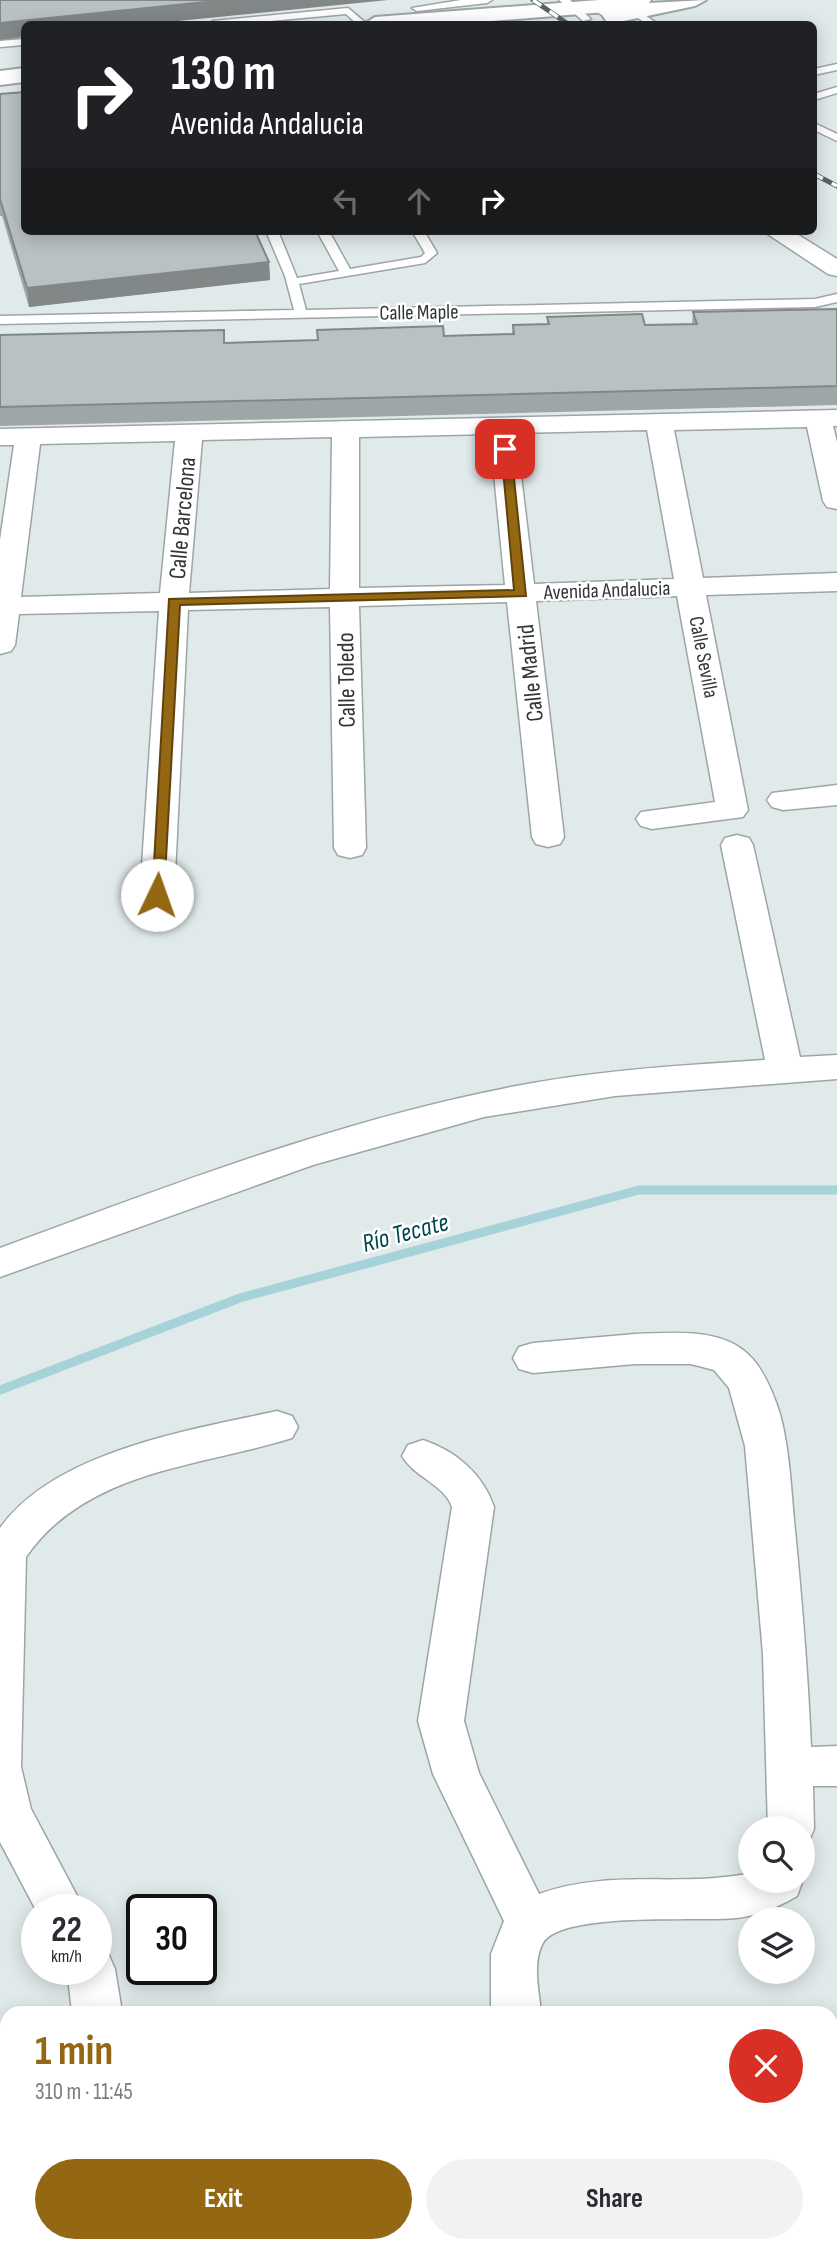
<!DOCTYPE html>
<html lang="en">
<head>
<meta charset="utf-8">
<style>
	body { margin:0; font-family:"Sofia Sans Condensed",sans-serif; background:#f2f2f3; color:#2b2b33; height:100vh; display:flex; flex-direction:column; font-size:26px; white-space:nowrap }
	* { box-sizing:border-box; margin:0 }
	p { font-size:23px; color:#7c7c81 }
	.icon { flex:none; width:38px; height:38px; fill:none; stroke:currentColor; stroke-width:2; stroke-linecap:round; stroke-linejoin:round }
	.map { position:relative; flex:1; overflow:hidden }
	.details { position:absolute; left:0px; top:2006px; width:838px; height:247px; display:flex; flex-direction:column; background:#fff; border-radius:21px 21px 0 0; box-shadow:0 4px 18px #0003 }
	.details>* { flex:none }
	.guide { position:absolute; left:21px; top:21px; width:796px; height:214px; border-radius:10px; box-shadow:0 4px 18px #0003; background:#202124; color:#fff; overflow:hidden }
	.controls { position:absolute; left:738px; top:1816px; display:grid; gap:14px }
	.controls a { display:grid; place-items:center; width:77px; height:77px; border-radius:50%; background:#fff; box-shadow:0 4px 18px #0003; font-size:35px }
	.speed { position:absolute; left:21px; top:1894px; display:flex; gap:14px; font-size:35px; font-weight:700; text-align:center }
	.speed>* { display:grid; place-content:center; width:91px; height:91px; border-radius:50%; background:#fff; box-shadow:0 4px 18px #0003; line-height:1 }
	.speed small { font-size:18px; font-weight:400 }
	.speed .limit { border:4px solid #111; border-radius:10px; background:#fff; color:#111 }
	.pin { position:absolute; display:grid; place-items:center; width:60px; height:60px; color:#fff; margin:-30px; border-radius:14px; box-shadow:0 4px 10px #0006 }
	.me { position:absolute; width:77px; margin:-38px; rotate:3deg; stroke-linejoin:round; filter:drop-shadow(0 0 5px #0008) }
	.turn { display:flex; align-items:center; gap:24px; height:147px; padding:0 35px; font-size:32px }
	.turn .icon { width:91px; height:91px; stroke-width:2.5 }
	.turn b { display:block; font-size:49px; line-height:60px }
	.lanes { display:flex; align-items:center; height:66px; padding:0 35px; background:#0003; justify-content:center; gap:35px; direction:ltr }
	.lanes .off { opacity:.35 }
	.round { display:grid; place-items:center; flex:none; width:74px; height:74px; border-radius:37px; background:#f2f2f3 }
	.overview { display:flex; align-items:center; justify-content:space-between; height:119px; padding:0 35px }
	h1 { font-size:42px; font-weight:700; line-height:52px; color:#946713 }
	.primary-button { display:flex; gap:14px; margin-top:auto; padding:14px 35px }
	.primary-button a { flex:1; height:80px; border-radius:42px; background:#946713; color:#fff; font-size:28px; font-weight:700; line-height:80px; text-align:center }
	.primary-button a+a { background:#f2f2f3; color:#2b2b33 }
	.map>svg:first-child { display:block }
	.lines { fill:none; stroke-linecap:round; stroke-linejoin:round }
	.stream { stroke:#a6d2d9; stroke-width:9 }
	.lane-casing { stroke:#9da5a6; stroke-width:3 }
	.street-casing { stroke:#9da5a6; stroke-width:3 }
	.secondary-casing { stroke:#9da5a6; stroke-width:4 }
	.lane { fill:#fff; fill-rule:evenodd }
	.street { fill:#fff; fill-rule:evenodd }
	.secondary { fill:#fff; fill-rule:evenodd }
	.rail-casing { stroke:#5c6262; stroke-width:5 }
	.rail { stroke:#fff; stroke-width:3.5; stroke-dasharray:10; stroke-linecap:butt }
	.wall { fill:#9fa6a7 }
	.shaded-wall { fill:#828788 }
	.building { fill:#b9c1c2; stroke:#828788; stroke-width:2 }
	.route { fill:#946713; stroke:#60430c; stroke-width:2 }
	.labels { text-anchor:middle; stroke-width:5; stroke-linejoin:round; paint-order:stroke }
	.far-street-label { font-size:21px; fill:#323636; stroke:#fff }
	.street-label { font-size:24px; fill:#323636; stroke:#fff }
	.water-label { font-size:26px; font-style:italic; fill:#01464e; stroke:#fff }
</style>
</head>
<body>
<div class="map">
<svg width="837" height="2251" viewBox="0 0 837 2251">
	<rect width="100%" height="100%" fill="#e1eaeb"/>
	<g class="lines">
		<polyline class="stream" points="0,1390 240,1298 639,1190 837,1190"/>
		<g class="lane-casing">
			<g id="lane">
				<polygon points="461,0 492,0 487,3 417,11 412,8"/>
				<polygon points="559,0 570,0 591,19 583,21"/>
				<polygon points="624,2 627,3 658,24 647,24 621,7 619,5"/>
				<polygon points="596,4 599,5 626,24 615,24 593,9 591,7"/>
				<polygon points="348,8 367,24 357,24 346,14 239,24 208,24 213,21"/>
				<polygon points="24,39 24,45 0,47 0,41"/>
				<polygon points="837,64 837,70 814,75 814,69"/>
				<polygon points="837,87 837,93 814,100 814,94"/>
				<polygon points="814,123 837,134 837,141 814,130"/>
				<polygon points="266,231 278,231 297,278 339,271 317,231 329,231 350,269 421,257 425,253 412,231 424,231 437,253 425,263 299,284 306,310 815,299 837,294 837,302 815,307 0,324 0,316 294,310 285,276"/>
				<polygon points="419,2245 445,2245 443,2251 417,2251"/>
			</g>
		</g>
		<g class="street-casing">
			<g id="street">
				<polygon points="763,231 792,231 837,259 837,276 828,274"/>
				<path d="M 837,410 L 837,426 L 833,426 L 837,442 L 837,509 L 827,507 L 823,501 L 807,427 L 674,430 L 703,578 L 837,573 L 837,591 L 706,595 L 748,810 L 743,817 L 652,829 L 641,826 L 636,819 L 641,812 L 715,802 L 677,596 L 536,601 L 564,837 L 560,844 L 548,847 L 536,844 L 532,837 L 507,602 L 359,606 L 366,848 L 362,855 L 350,858 L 338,855 L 334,848 L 330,607 L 188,610 L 174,895 L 169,902 L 157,905 L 145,902 L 140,895 L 159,611 L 19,614 L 15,645 L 11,651 L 0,654 L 0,540 L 14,445 L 0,445 L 0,429 ZM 647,430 L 674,579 L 534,584 L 516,433 ZM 490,434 L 505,585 L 359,588 L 359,437 ZM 332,437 L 330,589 L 189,593 L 202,440 ZM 175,441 L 160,593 L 21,597 L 40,444 Z"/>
				<polygon points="837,785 837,805 783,810 772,807 767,800 772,793"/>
				<path d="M 737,835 L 749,838 L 753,845 L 800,1057 L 837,1055 L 837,1079 L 615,1096 L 484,1117 L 313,1165 L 0,1277 L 0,1248 C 172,1185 346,1117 527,1084 C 605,1070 685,1065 765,1060 L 721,845 L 725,838 Z"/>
				<path d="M 635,1334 C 668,1333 715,1328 743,1350 C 762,1364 773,1392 780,1414 C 790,1451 791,1491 795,1530 C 802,1602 808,1674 811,1747 L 837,1746 L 837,1786 L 813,1786 L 814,1829 L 808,1843 L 803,1845 L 803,1829 L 768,1829 L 763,1654 L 745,1446 L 729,1388 L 714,1370 L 691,1364 L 635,1364 L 533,1373 L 519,1369 L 513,1358 L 519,1347 L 533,1343 Z"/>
				<path d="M 277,1411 L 292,1416 L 298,1427 L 292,1438 C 199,1467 86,1470 26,1557 L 21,1767 L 31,1809 L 84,1909 L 37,1909 L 37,1912 L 0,1842 L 0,1528 C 55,1451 190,1430 277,1411 Z"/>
				<path d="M 423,1440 C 456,1451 483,1474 494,1507 L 464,1721 L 479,1773 L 539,1894 C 612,1868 680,1888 751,1873 L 751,1881 L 803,1880 L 797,1896 C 779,1907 758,1915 737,1918 C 699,1922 561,1911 543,1943 C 532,1962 539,1992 541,2012 L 491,2012 L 491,1954 L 504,1921 L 433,1774 L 418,1721 L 452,1507 C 445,1485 414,1477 402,1456 L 408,1445 Z"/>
				<polygon points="96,1949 108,1953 115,1969 122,2012 72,2012 67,1969 96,1969"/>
				<polygon points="90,2245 142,2245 143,2251 89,2251"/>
				<polygon points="515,2245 567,2245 568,2251 514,2251"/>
			</g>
		</g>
		<g class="secondary-casing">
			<g id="secondary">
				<polygon points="599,0 651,0 649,3 706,0 695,6 614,23 606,21 603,16 606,12 453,24 364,24 375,17"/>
				<polygon points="24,68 24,82 0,85 0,71"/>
			</g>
		</g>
		<use href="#lane" class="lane"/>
		<use href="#street" class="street"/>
		<use href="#secondary" class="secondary"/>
		<g class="rail-casing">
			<g id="rail">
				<polyline points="533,0 568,24"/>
				<polyline points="814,174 837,186"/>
			</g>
		</g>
		<use href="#rail" class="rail"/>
	</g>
	<g class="wall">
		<polygon points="0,94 269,262 270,280 29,307 2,216 0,216"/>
		<polygon points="837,309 837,405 0,426 0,335 225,343 512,334 513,325 547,324 547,317 645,325 692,324 693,312"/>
	</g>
	<g class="shaded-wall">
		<polygon points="225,0 388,0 148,24 24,24 24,37 0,40 0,23"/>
		<polygon points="269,262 270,280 29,307 27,288"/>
	</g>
	<g class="building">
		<polygon points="0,0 225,0 0,23"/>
		<polygon points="24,92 24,231 255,231 269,262 27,288 0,199 0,94"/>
		<polygon points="837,309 837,386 0,407 0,335 224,330 224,343 318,340 317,330 443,326 444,336 514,334 513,325 549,324 547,317 642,314 645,325 697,324 693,312"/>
	</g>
	<polygon class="route" points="501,447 511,449 526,596 180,605 164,895 162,898 152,898 169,599 514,590"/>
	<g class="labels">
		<g class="far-street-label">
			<text transform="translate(419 312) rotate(-1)" y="7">Calle Maple</text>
			<text transform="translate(607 590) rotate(-2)" y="7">Avenida Andalucia</text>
			<text transform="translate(704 657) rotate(79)" y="7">Calle Sevilla</text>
		</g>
		<g class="street-label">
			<text transform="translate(182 518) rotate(-85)" y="8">Calle Barcelona</text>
			<text transform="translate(530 673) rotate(-96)" y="8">Calle Madrid</text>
			<text transform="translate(346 680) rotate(-91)" y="8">Calle Toledo</text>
		</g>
		<g class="water-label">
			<text transform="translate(405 1232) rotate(-15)" y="9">Río Tecate</text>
		</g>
	</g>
</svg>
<div class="controls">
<a><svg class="icon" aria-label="search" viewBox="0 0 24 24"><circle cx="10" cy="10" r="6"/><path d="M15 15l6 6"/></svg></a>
<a><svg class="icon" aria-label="layers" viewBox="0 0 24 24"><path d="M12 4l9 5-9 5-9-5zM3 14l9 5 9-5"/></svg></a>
</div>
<div class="speed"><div>22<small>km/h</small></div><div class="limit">30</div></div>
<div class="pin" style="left:505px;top:449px;background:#d93025"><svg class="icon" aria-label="arrive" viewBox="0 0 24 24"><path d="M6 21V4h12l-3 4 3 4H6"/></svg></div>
<svg class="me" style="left:157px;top:895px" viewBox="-20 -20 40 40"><circle r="19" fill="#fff"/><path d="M0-13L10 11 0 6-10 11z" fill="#946713"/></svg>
<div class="guide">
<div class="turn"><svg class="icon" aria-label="right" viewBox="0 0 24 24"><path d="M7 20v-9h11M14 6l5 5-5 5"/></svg><div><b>130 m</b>Avenida Andalucia</div></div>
<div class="lanes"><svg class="icon off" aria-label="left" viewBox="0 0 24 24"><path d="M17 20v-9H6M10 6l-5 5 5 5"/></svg><svg class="icon off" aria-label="ahead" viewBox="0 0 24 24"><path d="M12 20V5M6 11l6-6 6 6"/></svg><svg class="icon" aria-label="right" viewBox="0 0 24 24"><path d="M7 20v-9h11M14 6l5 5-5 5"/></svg></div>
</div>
<section class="details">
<div class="overview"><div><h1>1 min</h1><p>310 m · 11:45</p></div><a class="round" style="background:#d93025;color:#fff"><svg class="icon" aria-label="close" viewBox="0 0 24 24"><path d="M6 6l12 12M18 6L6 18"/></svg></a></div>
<div class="primary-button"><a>Exit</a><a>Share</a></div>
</section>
</div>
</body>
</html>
